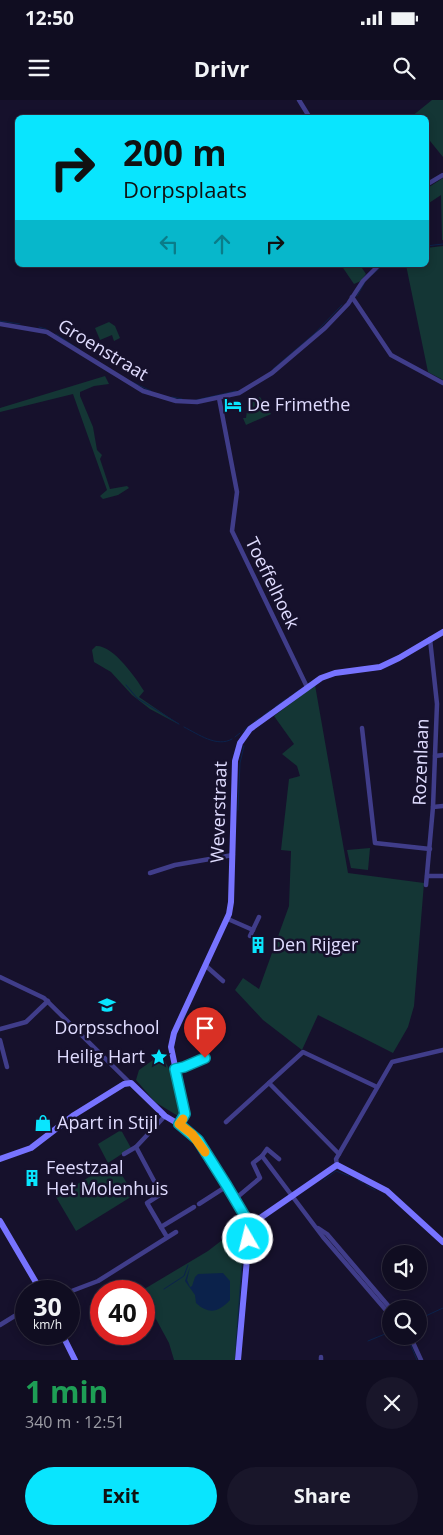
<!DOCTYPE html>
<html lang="en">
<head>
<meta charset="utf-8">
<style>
	body { margin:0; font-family:"Open Sans",sans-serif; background:#19162a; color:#f1f3f6; height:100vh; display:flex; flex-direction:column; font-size:19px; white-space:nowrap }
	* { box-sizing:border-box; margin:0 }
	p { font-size:16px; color:#9c9ca5 }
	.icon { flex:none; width:28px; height:28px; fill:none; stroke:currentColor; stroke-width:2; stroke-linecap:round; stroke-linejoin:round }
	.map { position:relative; height:1260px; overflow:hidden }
	.sheet { display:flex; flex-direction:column; background:#100d21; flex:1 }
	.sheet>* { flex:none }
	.guide { position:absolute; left:15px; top:15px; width:414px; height:152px; border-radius:8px; box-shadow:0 2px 8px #0003,0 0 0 1px #302d3f; background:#09e5fe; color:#111; overflow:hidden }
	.controls { position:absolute; left:382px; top:1145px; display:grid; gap:10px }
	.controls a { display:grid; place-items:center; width:45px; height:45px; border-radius:50%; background:#100d21; box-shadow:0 2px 8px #0003,0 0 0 1px #302d3f; font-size:25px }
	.speed { position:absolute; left:15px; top:1180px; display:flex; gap:10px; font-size:25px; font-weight:700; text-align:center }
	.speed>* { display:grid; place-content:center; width:65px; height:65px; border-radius:50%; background:#100d21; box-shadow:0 2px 8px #0003,0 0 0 1px #302d3f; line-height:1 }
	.speed small { font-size:12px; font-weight:400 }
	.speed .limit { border:8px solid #d22; background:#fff; color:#111 }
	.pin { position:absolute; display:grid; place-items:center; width:42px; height:42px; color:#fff; margin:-51px -21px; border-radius:50% 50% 50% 0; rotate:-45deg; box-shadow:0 0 5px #0007 }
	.pin .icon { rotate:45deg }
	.me { position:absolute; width:55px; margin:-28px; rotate:352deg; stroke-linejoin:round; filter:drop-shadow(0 0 4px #0008) }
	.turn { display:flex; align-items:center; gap:18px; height:105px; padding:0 25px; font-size:22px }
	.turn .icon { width:65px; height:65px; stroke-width:2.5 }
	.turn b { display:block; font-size:35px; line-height:42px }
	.lanes { display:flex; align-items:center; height:48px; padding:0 25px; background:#0003; justify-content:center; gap:25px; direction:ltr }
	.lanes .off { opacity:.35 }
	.round { display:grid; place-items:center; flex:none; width:52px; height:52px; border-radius:26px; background:#19162a }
	.headline { display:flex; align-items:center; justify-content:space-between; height:85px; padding:0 25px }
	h1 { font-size:30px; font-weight:700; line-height:38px; color:#1e9e55 }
	.action { display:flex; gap:10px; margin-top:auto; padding:10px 25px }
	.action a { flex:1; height:58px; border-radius:30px; background:#09e5fe; color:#111; font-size:20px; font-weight:700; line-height:58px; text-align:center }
	.action a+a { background:#19162a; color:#f1f3f6 }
	.status { display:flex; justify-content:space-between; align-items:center; height:35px; padding:0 25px; background:#100d21; direction:ltr }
	.status svg { height:14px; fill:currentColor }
	header { display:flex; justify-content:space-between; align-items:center; height:65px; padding:0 25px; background:#100d21; font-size:22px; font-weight:700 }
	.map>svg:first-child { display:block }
	.green { fill:#143635 }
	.water { fill:#0b224b }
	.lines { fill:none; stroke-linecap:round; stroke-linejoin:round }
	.stream { stroke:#0b224b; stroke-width:1 }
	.street { stroke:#403d8a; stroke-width:4.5 }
	.secondary { stroke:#7773ff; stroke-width:6 }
	.route-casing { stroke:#0695a5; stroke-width:12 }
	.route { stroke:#09e5fe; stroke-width:9 }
	.slow { stroke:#f59e0b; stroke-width:9 }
	.labels { text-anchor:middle; stroke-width:5; stroke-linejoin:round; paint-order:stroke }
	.street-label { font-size:18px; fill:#e0dcff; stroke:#16112c }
	.poi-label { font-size:18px; fill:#e0dcff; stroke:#16112c; text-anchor:start }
</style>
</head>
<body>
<div class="status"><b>12:50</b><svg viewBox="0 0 49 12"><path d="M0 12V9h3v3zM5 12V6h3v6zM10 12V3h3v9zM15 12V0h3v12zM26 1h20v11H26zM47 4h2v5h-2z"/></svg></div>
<header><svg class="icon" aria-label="menu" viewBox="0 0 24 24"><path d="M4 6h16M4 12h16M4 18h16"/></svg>Drivr<svg class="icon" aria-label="search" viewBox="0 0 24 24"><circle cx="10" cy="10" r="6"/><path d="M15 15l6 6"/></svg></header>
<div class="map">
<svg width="443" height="1260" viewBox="0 0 443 1260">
	<rect width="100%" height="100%" fill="#16112c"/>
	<g class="green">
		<polygon points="432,0 443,0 443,57 426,36 426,18 411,17"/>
		<polygon points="443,78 443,140 442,140 441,95 426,105 426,89"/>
		<polygon points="443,146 443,280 428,272 406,165 426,165 426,148"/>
		<polygon points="341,165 360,165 366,174 361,181 354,184"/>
		<polygon points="109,222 115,226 120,238 114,241 112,235 100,240 95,228"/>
		<polygon points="105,276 109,284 94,286 80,292 80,296 93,327 97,350 102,355 100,359 110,389 127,386 129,388 118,395 103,399 100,396 107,390 73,294 0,312 0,308"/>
		<polygon points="260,297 271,314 246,325 243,318 246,318 248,303"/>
		<path d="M 96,546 C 113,545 136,578 144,591 L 139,597 L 180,625 L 150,609 L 132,595 L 111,572 L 94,562 L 92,550 Z"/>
		<polygon points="315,585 348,773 424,783 414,906 408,927 393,953 318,915 302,950 263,920 235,890 243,878 259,889 289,806 291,751 281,750 289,679 300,676 297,666 282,654 294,644 274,616"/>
		<polygon points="370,748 368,770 351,768 347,750"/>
		<polygon points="153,960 165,961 172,975 180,1009 181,1013 178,1016 155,1002 136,980 139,970"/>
		<polygon points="121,1030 131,1048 108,1063 98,1044"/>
		<polygon points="114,1062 134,1095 76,1131 56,1097"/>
		<polygon points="243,1124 245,1130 235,1260 174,1260 169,1243 144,1197 144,1191 141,1191 208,1151"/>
	</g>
	<path class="water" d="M 190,1167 L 187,1180 L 190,1187 L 192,1186 L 195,1177 L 198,1174 L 223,1173 L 230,1181 L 230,1200 C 219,1212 209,1215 196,1203 L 195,1195 L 185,1181 Z"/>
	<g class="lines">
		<g class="stream">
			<polyline points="426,146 443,144"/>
			<polyline points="372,175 383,165"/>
			<polyline points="357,196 365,182"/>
			<polyline points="0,221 20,224"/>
			<polyline points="39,227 46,229"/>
			<polyline points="56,234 80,250"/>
			<polyline points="273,269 314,234 342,205"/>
			<polyline points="132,282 151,291"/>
			<polyline points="172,297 182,299"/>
			<polyline points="196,300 236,291"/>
			<polyline points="126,585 137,598 179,624"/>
			<polyline points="294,594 299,590"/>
			<polyline points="289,597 290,596"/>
			<polyline points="275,607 286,599"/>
			<polyline points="263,616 270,610"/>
			<polyline points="255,621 259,618"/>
			<path d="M 184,627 C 198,634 217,648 232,639"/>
			<polyline points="243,631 252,624"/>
			<polyline points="235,637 240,633"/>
			<polyline points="238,710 240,663 244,646"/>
			<polyline points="324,1080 336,1071 349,1076"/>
			<polyline points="358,1080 363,1083"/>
			<polyline points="366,1085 375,1090"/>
			<polyline points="164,1189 184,1176 188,1165"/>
			<polyline points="419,1219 443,1208"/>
			<polyline points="407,1236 417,1260"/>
			<polyline points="368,1241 390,1232"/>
			<polyline points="236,1246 242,1164"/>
		</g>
		<g class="street">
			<polyline points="299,0 310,18"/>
			<polyline points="426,85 443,75"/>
			<polyline points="352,197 391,255 443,283"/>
			<polyline points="0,224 47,232 143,291 176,301 197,302 239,293 272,273 325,228 348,204 363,181 379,165"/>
			<polyline points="219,298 237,392 232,431 307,587"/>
			<polyline points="362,628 375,743 430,749"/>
			<polyline points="435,656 443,655"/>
			<polyline points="433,707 443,706"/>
			<polyline points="150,773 175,765 233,755"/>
			<polyline points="427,776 443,776"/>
			<polyline points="426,785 433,707 437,604 430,539"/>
			<polyline points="228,819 253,830"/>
			<polyline points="250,836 259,817"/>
			<polyline points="206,866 223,881"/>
			<polyline points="0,877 44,898 130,983"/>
			<polyline points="0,929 26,922 48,901"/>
			<polyline points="0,940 7,967"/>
			<polyline points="175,969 184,967 205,958"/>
			<polyline points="269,983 339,1054"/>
			<polyline points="226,1022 303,952 377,987"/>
			<polyline points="136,1047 161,1094 147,1103 161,1127"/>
			<polyline points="124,1054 136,1047 165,1016"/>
			<polyline points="279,1059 267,1049 262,1056 323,1137 391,1216"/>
			<polyline points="337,1065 336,1059 392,962 443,950"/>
			<polyline points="235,1099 260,1078 253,1063 262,1056"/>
			<polyline points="199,1104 227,1086"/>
			<polyline points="318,1128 327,1134 391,1209"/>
			<polyline points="167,1137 161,1127 194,1107"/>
			<polyline points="69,1192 98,1181 176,1132"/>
			<polyline points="0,1225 26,1209"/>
			<polyline points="410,1236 421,1260"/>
			<polyline points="321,1260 321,1257"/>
		</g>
		<g class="secondary">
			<polyline points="179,1025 185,1014 171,947 174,933 229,814 231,802 235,661 240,643 250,629 321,578 335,573 380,567 399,558 443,532"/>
			<polyline points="0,1059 31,1048 74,1015 124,984 131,983 165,1016 187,1029 198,1040 250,1125"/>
			<polyline points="0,1121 41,1191"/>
			<polyline points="250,1125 337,1065 387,1091 443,1142"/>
			<polyline points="62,1234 75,1260"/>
			<polyline points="238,1260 250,1125"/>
		</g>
	</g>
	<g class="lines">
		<g class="route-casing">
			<polyline id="route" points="205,958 184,967 175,969 185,1014 179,1024 198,1040 227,1086 250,1125 248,1139"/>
		</g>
		<use href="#route" class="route"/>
		<polyline class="slow" points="183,1019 179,1024 192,1034 205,1052"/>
	</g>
	<defs>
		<g id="hotel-bare" transform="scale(1.35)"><path d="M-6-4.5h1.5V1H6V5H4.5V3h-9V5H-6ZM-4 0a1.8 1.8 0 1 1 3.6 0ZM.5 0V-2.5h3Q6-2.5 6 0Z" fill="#09e5fe" stroke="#16112c" stroke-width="2.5" paint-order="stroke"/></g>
		<g id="building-bare" transform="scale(1.35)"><path d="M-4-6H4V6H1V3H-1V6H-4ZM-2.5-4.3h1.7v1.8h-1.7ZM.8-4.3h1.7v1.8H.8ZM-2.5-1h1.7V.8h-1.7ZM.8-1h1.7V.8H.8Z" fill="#09e5fe" stroke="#16112c" stroke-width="2.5" paint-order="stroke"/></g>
		<g id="school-bare" transform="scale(1.35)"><path d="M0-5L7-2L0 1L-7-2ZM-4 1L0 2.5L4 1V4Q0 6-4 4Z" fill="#09e5fe" stroke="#16112c" stroke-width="2.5" paint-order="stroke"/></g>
		<g id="sight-bare" transform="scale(1.35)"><path d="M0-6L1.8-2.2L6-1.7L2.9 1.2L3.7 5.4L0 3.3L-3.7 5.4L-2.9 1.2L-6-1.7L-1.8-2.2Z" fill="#09e5fe" stroke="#16112c" stroke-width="2.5" paint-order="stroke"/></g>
		<g id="shop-bare" transform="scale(1.35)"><path d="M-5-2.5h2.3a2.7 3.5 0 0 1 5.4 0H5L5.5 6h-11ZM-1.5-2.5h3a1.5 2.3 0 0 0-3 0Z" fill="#09e5fe" stroke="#16112c" stroke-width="2.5" paint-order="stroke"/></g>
	</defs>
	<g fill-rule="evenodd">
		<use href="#hotel-bare" x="233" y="305"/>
		<use href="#building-bare" x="258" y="845"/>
		<use href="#school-bare" x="107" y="905"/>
		<use href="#sight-bare" x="159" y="957"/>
		<use href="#shop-bare" x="43" y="1023"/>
		<use href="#building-bare" x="32" y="1078"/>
	</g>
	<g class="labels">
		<g class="street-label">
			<text transform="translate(103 250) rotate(31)" y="6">Groenstraat</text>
			<text transform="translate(272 483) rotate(64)" y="6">Toeffelhoek</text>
			<text transform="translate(421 662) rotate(-88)" y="6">Rozenlaan</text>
			<text transform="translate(219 712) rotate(-88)" y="6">Weverstraat</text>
		</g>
		<g class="poi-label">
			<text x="247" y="311">De Frimethe</text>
			<text x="272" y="851">Den Rijger</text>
			<text x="107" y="934" text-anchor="middle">Dorpsschool</text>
			<text x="145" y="963" text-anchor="end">Heilig Hart</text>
			<text x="57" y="1029">Apart in Stijl</text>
			<text x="46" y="1074">Feestzaal<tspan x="46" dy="21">Het Molenhuis</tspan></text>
		</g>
	</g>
</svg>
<div class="controls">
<a><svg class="icon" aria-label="sound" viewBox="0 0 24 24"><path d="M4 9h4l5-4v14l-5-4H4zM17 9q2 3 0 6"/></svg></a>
<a><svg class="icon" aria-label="search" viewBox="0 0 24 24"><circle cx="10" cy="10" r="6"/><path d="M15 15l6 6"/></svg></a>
</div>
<div class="speed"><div>30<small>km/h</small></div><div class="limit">40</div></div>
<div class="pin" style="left:205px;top:958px;background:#d93025"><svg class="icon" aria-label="arrive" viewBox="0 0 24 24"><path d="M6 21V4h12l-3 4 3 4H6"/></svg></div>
<svg class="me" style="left:248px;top:1139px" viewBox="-20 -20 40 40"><circle r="17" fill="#09e5fe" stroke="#fff" stroke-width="3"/><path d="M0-11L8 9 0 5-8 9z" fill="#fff"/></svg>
<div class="guide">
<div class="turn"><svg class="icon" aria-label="right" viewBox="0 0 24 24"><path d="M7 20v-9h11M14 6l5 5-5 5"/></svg><div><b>200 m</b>Dorpsplaats</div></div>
<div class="lanes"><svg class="icon off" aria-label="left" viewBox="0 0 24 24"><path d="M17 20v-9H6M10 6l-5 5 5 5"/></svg><svg class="icon off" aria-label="ahead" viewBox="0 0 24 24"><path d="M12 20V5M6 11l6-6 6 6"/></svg><svg class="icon" aria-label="right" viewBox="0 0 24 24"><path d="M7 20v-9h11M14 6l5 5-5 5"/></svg></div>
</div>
</div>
<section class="sheet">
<div class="headline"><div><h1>1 min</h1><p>340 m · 12:51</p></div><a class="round"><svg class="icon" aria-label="close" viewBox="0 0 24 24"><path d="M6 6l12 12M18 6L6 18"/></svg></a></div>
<div class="action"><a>Exit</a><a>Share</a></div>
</section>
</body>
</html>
